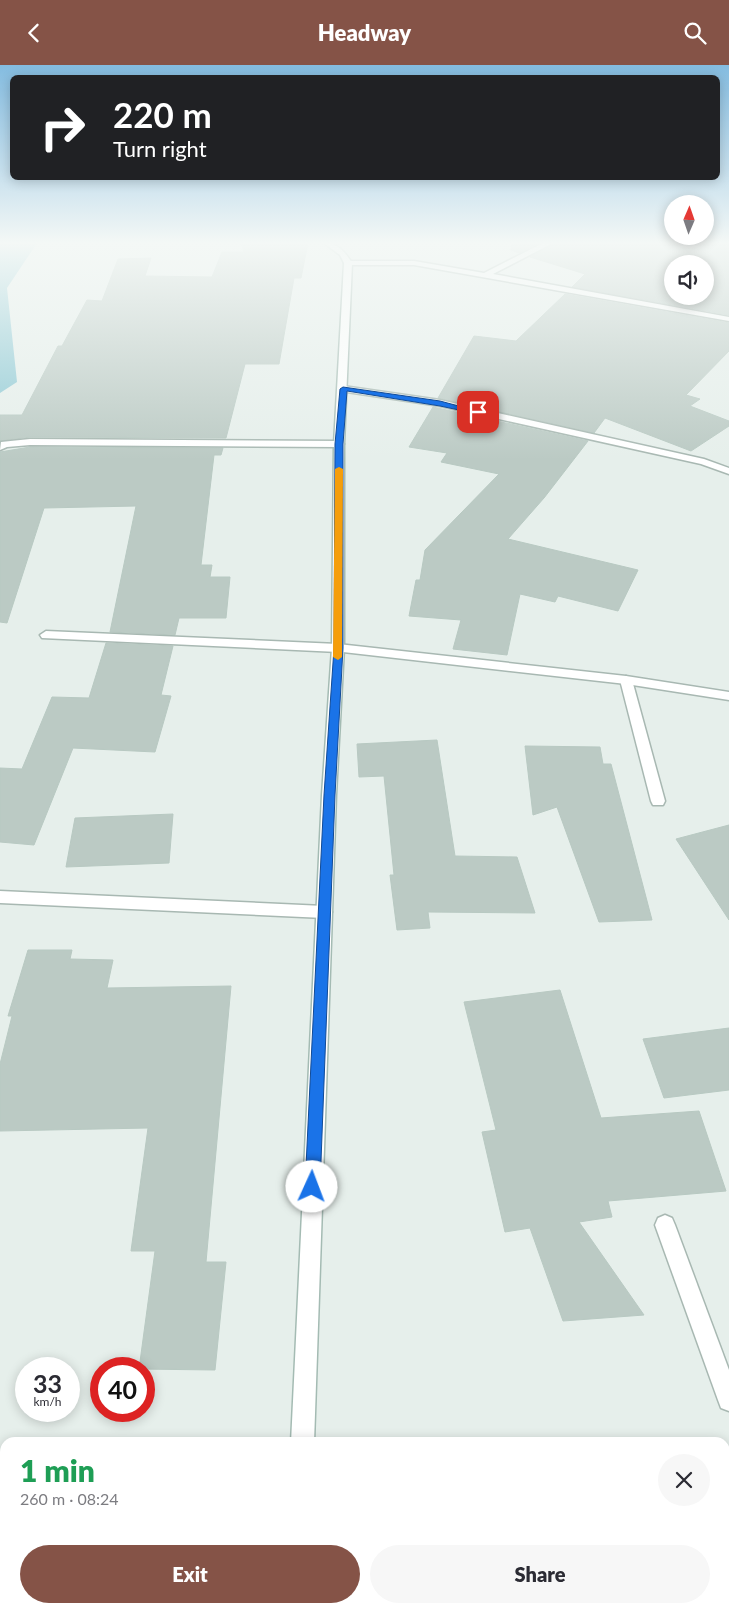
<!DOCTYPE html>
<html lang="en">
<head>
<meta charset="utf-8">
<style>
	body { margin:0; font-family:Lato,sans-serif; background:#f7f7f7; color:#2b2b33; height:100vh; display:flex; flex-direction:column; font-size:19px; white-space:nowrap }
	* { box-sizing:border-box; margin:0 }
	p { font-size:16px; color:#7c7c81 }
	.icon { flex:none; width:28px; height:28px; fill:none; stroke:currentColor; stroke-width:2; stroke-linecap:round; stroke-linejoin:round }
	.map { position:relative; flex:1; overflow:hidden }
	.drawer { position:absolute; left:0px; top:1372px; width:730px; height:176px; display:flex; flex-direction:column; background:#fff; border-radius:15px 15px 0 0; box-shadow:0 2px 12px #0003 }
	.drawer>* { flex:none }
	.banner { position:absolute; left:10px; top:10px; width:710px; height:105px; border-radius:8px; box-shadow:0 2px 12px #0003; background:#202124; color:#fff; overflow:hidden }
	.needle { width:32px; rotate:2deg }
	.tools { position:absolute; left:664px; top:130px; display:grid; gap:10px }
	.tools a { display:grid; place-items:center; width:50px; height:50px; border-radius:50%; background:#fff; box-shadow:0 2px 12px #0003; font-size:25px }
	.speed { position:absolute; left:15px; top:1292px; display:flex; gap:10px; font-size:25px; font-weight:700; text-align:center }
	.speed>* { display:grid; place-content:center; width:65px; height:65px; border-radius:50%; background:#fff; box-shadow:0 2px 12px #0003; line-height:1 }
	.speed small { font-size:12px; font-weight:400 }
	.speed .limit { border:8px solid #d22; background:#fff; color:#111 }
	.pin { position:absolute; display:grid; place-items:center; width:42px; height:42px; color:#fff; margin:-21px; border-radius:10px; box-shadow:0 2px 8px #0006 }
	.me { position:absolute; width:55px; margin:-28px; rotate:2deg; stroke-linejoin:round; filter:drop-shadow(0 0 4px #0008) }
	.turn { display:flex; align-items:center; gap:18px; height:105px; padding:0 20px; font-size:22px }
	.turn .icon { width:65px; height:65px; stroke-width:2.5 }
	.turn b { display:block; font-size:35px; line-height:42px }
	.round { display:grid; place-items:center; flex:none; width:52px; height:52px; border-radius:26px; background:#f7f7f7 }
	.summary { display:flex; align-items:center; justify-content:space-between; height:85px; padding:0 20px }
	h1 { font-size:30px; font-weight:800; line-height:38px; color:#1e9e55 }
	.cta { display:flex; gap:10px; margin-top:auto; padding:10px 20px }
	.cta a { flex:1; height:58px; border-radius:30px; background:#855347; color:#fff; font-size:20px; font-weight:800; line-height:58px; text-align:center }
	.cta a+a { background:#f7f7f7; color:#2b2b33 }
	header { display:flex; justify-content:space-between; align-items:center; height:65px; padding:0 20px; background:#855347; color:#fff; font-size:22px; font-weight:800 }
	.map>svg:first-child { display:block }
	.water { fill:#8ec9d4 }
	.building { fill:#bbcac4; stroke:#b8c9c2; fill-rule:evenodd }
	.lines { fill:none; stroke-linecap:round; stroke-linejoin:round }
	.lane-casing { stroke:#a8b8b2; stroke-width:3 }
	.street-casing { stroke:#a8b8b2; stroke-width:3 }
	.secondary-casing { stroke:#a4bbb3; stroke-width:3 }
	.lane { fill:#fff; fill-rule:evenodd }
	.street { fill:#fff; fill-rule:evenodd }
	.secondary { fill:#fff; fill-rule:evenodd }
	.route { fill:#1a73e8; stroke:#114b97 }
	.slow { fill:#f59e0b }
</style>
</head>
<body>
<header><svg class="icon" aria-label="back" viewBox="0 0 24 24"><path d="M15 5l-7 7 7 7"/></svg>Headway<svg class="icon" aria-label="search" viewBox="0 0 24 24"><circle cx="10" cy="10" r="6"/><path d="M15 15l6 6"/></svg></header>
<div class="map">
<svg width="729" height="1548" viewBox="0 0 729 1548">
	<rect width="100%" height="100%" fill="#e6efeb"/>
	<polygon class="water" points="0,178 37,178 7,223 17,317 0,328"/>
	<g class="building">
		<polygon points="241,178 308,178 301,213 294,213 279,299 245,299 226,373 30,372 0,376 0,350 22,350 58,281 62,281 87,235 102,236 118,194 151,193 145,211 212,212 222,187 244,187"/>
		<polygon points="512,178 539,178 519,188 511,185"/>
		<path d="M 555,178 L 729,178 L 729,250 L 572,222 L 585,209 L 530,192 ZM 672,199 L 705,199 L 705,231 L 672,231 Z"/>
		<polygon points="565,229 729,258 729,286 686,330 700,334 690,341 729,356 729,361 691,386 605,353 594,368 438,333 474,271 516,276"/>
		<polygon points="433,342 588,376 544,433 508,474 638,505 618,546 558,531 555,537 520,529 507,590 453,584 461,555 409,551 416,515 420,515 425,485 499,409 441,397 447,388 409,382"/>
		<polygon points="30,382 223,383 221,390 214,390 201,500 212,500 210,512 230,512 226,553 179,553 175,570 110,567 136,441 44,443 7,558 0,557 0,387"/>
		<polygon points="106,578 173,581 161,630 171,631 155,687 73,683 34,780 0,777 0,703 22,704 52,632 89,633"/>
		<polygon points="437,675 455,791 517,792 535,848 428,847 430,863 397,865 390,810 394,810 384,711 359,712 357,679"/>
		<polygon points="525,681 600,682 603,699 611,699 652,855 599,857 557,742 533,750"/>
		<polygon points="173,749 169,798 66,802 75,753"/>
		<polygon points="729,760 729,855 676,774"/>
		<polygon points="28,885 72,885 70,894 113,895 107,923 231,921 206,1197 226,1197 215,1305 139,1304 155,1186 131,1186 148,1063 0,1066 0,999 12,951 8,951"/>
		<polygon points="560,925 601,1053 699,1046 726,1126 608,1136 612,1152 579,1157 644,1250 563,1256 530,1163 505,1167 482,1067 496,1065 464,937"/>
		<polygon points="729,963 729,1025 664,1033 643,974"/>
	</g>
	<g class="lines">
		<g class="lane-casing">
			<g id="lane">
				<polygon points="46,566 338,579 344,583 338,587 42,573 40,570"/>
				<polygon points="626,611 632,615 665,736 663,740 653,740 651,736 620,615"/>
			</g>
		</g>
		<g class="street-casing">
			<g id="street">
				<polygon points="543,178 553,178 493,209 729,252 729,256 414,200 348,200 344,198 348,196 414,196 484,208"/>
				<polygon points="343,321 440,335 704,394 729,403 729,409 701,399 440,341 340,326 340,322"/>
				<polygon points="30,374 339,376 344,379 339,382 30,380 7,382 0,385 1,377"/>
				<polygon points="338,579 626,611 729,627 729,635 626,619 334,586 332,583 334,580"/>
				<polygon points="0,826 324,841 330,843 332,847 330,851 324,853 0,838"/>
				<polygon points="665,1150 672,1153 675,1160 729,1305 729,1346 721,1343 718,1335 655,1160 658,1153"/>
			</g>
		</g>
		<g class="secondary-casing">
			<g id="secondary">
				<path d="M 324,178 C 338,178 345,187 352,198 L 344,379 L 344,583 L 336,730 L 314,1378 L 291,1378 L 322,730 L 332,583 L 334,379 L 344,198 L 340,190 Z"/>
				<rect x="725" y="1503" width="4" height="24"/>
				<polygon points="283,1544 307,1544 308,1548 282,1548"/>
				<polygon points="474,1544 529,1544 527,1548 472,1548"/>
			</g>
		</g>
		<use href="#lane" class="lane"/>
		<use href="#street" class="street"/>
		<use href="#secondary" class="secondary"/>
	</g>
	<linearGradient id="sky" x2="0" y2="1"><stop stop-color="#84bce0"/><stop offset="0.45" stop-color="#f4f8f6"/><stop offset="1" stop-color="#f4f8f6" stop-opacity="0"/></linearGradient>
	<rect width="729" height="395" fill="url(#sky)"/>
	<polygon class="route" points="343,322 440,336 481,347 478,349 440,341 347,326 343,379 343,583 335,730 320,1122 318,1127 312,1129 307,1127 305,1122 324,730 334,583 335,379 340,324"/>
	<polygon class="slow" points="339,402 343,404 342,592 338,595 333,592 335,404"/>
</svg>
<div class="tools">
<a><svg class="needle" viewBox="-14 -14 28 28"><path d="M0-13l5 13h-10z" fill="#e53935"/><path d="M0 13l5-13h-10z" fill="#7c7c81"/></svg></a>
<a><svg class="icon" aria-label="sound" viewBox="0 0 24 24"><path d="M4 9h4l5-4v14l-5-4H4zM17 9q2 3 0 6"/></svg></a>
</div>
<div class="speed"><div>33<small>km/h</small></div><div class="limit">40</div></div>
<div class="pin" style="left:478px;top:347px;background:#d93025"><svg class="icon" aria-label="arrive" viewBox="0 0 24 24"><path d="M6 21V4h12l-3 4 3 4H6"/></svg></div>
<svg class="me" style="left:312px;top:1122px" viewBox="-20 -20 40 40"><circle r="19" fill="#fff"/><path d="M0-13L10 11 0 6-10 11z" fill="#1a73e8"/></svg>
<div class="banner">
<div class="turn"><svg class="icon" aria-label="right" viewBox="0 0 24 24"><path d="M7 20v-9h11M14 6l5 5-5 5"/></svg><div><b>220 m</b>Turn right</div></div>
</div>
<section class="drawer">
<div class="summary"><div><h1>1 min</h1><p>260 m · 08:24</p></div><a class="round"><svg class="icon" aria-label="close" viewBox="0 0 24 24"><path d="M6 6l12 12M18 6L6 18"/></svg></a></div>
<div class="cta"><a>Exit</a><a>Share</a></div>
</section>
</div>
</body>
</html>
